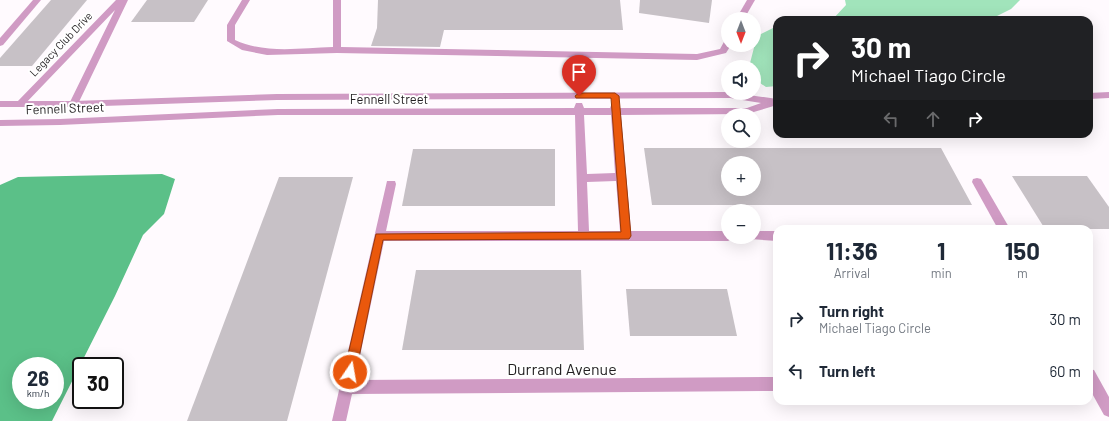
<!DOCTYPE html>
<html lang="en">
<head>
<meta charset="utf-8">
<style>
	body { margin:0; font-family:Barlow,sans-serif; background:#f2f2f3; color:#1f2937; height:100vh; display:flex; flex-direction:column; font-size:15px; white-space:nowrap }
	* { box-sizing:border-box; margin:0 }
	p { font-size:13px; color:#747a83 }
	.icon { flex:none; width:22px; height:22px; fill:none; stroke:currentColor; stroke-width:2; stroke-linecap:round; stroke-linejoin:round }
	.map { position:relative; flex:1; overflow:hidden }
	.details { position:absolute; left:773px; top:225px; width:320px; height:180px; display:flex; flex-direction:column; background:#fff; border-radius:12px; box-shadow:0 4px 16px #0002 }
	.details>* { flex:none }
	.hud { position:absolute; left:773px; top:16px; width:320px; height:122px; border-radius:12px; box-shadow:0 4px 16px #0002; background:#202124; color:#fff; overflow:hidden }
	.needle { width:26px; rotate:180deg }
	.tools { position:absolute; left:721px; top:12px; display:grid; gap:8px }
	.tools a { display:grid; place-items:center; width:40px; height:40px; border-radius:50%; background:#fff; box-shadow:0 4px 16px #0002; font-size:20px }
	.speed { position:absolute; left:12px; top:357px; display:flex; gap:8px; font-size:20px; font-weight:700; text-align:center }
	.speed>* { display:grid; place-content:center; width:52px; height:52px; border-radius:50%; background:#fff; box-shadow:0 4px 16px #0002; line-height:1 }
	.speed small { font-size:10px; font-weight:400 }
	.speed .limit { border:2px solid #111; border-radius:6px; background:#fff; color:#111 }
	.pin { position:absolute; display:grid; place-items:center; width:34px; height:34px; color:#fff; margin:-41px -17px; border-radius:50% 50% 50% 0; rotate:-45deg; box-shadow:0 0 4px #0007 }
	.pin .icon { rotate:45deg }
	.me { position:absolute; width:44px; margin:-22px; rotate:12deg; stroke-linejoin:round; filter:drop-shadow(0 0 3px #0008) }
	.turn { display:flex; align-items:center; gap:14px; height:84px; padding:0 12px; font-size:18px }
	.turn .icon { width:52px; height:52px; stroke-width:2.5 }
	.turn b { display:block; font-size:28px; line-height:34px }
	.lanes { display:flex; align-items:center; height:38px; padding:0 12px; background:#0003; justify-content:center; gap:20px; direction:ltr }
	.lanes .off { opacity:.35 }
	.eta { display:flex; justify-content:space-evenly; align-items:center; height:68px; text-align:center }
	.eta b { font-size:24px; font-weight:700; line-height:28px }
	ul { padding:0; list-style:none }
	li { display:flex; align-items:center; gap:12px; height:52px; padding:0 12px }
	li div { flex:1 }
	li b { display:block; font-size:15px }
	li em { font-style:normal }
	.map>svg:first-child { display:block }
	.green { fill:#a1e4bb }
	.water { fill:#5bc088; fill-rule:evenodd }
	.building { fill:#c7c1c6; fill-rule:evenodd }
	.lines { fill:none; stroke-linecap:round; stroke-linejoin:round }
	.service { fill:#d09bc4; fill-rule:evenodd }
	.minor { fill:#d09bc4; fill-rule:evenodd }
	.route { fill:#ea580c; stroke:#983908 }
	.labels { text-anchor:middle; stroke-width:4; stroke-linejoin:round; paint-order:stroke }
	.far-street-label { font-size:11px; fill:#221f21; stroke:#fff }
	.street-label { font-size:13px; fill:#221f21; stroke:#fff }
	.near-street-label { font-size:16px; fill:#221f21; stroke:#fff }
</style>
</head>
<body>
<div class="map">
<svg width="1109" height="421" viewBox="0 0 1109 421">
	<rect width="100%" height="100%" fill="#fffafe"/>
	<g class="green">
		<polygon points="845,0 1020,0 1011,9 989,20 832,20 846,5"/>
		<polygon points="775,27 777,27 777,86 766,87 754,79 754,67 749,67 757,36"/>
	</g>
	<path class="water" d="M 162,174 L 175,179 L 164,214 L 143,235 L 115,296 L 52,421 L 0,421 L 0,185 L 18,177 ZM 21,366 L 55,366 L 55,400 L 21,400 Z"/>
	<g class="building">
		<polygon points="51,0 87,0 32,66 0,66 0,58"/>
		<polygon points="147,0 208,0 194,22 131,22"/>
		<polygon points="378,0 620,0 623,30 444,30 440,47 371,46 377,28"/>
		<polygon points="640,0 712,0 709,23 639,13"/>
		<path d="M 644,148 L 941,148 L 972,205 L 652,205 ZM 728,163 L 754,163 L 754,189 L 728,189 Z"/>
		<polygon points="413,149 555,149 555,206 402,206"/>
		<polygon points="1012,176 1087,176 1109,207 1109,229 1045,229"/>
		<polygon points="279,177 353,177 287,421 187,421"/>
		<polygon points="416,270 581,270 584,350 402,350"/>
		<polygon points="626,289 727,289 737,336 630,336"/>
	</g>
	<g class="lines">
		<g class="service">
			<polygon points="33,0 41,0 3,45 0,46 0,38"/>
			<polygon points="116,0 128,0 77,106 71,106 69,104 115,10 23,106 17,106 15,104 17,102"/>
			<path d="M 242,0 L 250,0 L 235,25 L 235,40 C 265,54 300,48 333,47 L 333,0 L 341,0 L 341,47 L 697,54 L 720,49 L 725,40 L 728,39 L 728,45 L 731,45 L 726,53 L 697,60 L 337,53 L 267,55 L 242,50 L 227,41 L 227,25 Z"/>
			<polygon points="747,0 755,0 744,19 736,19"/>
		</g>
		<g class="minor">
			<path d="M 728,92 L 777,99 L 777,105 L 747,114 L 621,115 L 631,231 L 728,231 L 728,237 L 733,237 L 732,239 L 728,241 L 384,241 L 355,380 L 777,377 L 777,391 L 352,394 L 346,421 L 332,421 L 387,181 L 395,181 L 396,184 L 386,231 L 578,231 L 575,115 L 278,115 L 60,125 L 0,126 L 0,120 L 60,119 L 278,109 L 574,108 L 576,103 L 582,103 L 584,108 L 610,108 L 612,103 L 618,103 L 620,108 L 747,108 L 761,103 L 730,98 L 277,100 L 74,107 L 0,107 L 0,101 L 74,101 L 277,94 ZM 584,115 L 611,115 L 615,173 L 587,174 ZM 616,181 L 620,231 L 589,231 L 587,182 Z"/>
			<polygon points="1109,92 1109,98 1089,99 1089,93"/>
			<polygon points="977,178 981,179 1010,229 998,229 972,182 973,179"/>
			<polygon points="754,231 777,231 777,241 750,239 749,237 754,237"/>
			<polygon points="1089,369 1094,370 1109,397 1109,417 1104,415 1089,388"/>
		</g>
	</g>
	<polygon class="route" points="579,93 615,93 619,96 631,236 629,239 383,240 356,372 354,376 350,378 346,376 344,372 376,234 621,232 611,98 576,98 575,96"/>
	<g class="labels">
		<g class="far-street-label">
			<text transform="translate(61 44) rotate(-46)" y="4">Legacy Club Drive</text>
		</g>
		<g class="street-label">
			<text x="389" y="104">Fennell Street</text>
			<text transform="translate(65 108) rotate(-2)" y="5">Fennell Street</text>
		</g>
		<g class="near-street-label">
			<text x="562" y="375">Durrand Avenue</text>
		</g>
	</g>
</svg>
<div class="tools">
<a><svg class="needle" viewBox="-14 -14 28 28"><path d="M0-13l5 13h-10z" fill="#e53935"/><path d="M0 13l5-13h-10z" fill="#747a83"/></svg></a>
<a><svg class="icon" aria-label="sound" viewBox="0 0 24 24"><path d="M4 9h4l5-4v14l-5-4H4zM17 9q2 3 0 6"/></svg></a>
<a><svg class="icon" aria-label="search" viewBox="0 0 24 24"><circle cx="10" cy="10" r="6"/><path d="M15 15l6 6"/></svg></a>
<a>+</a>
<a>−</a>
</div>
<div class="speed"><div>26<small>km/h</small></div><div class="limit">30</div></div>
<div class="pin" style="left:579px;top:96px;background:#d93025"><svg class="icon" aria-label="arrive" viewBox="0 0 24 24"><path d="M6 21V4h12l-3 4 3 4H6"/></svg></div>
<svg class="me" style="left:350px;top:372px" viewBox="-20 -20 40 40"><circle r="17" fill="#ea580c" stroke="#fff" stroke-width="3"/><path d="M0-11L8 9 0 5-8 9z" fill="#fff"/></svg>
<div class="hud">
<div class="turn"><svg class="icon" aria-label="right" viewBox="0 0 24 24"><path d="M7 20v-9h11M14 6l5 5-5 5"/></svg><div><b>30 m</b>Michael Tiago Circle</div></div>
<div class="lanes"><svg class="icon off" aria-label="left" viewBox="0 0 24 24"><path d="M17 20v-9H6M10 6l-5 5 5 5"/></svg><svg class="icon off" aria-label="ahead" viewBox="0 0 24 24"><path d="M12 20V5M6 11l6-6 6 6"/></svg><svg class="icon" aria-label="right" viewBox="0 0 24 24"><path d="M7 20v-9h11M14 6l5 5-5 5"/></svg></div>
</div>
<section class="details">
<div class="eta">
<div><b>11:36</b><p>Arrival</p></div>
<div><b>1</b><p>min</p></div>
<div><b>150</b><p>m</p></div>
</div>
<ul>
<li><svg class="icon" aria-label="right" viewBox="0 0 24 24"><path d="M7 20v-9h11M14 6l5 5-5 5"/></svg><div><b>Turn right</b><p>Michael Tiago Circle</p></div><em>30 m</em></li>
<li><svg class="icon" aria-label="left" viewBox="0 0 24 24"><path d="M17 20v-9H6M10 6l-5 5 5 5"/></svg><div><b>Turn left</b></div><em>60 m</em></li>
</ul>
</section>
</div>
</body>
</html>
